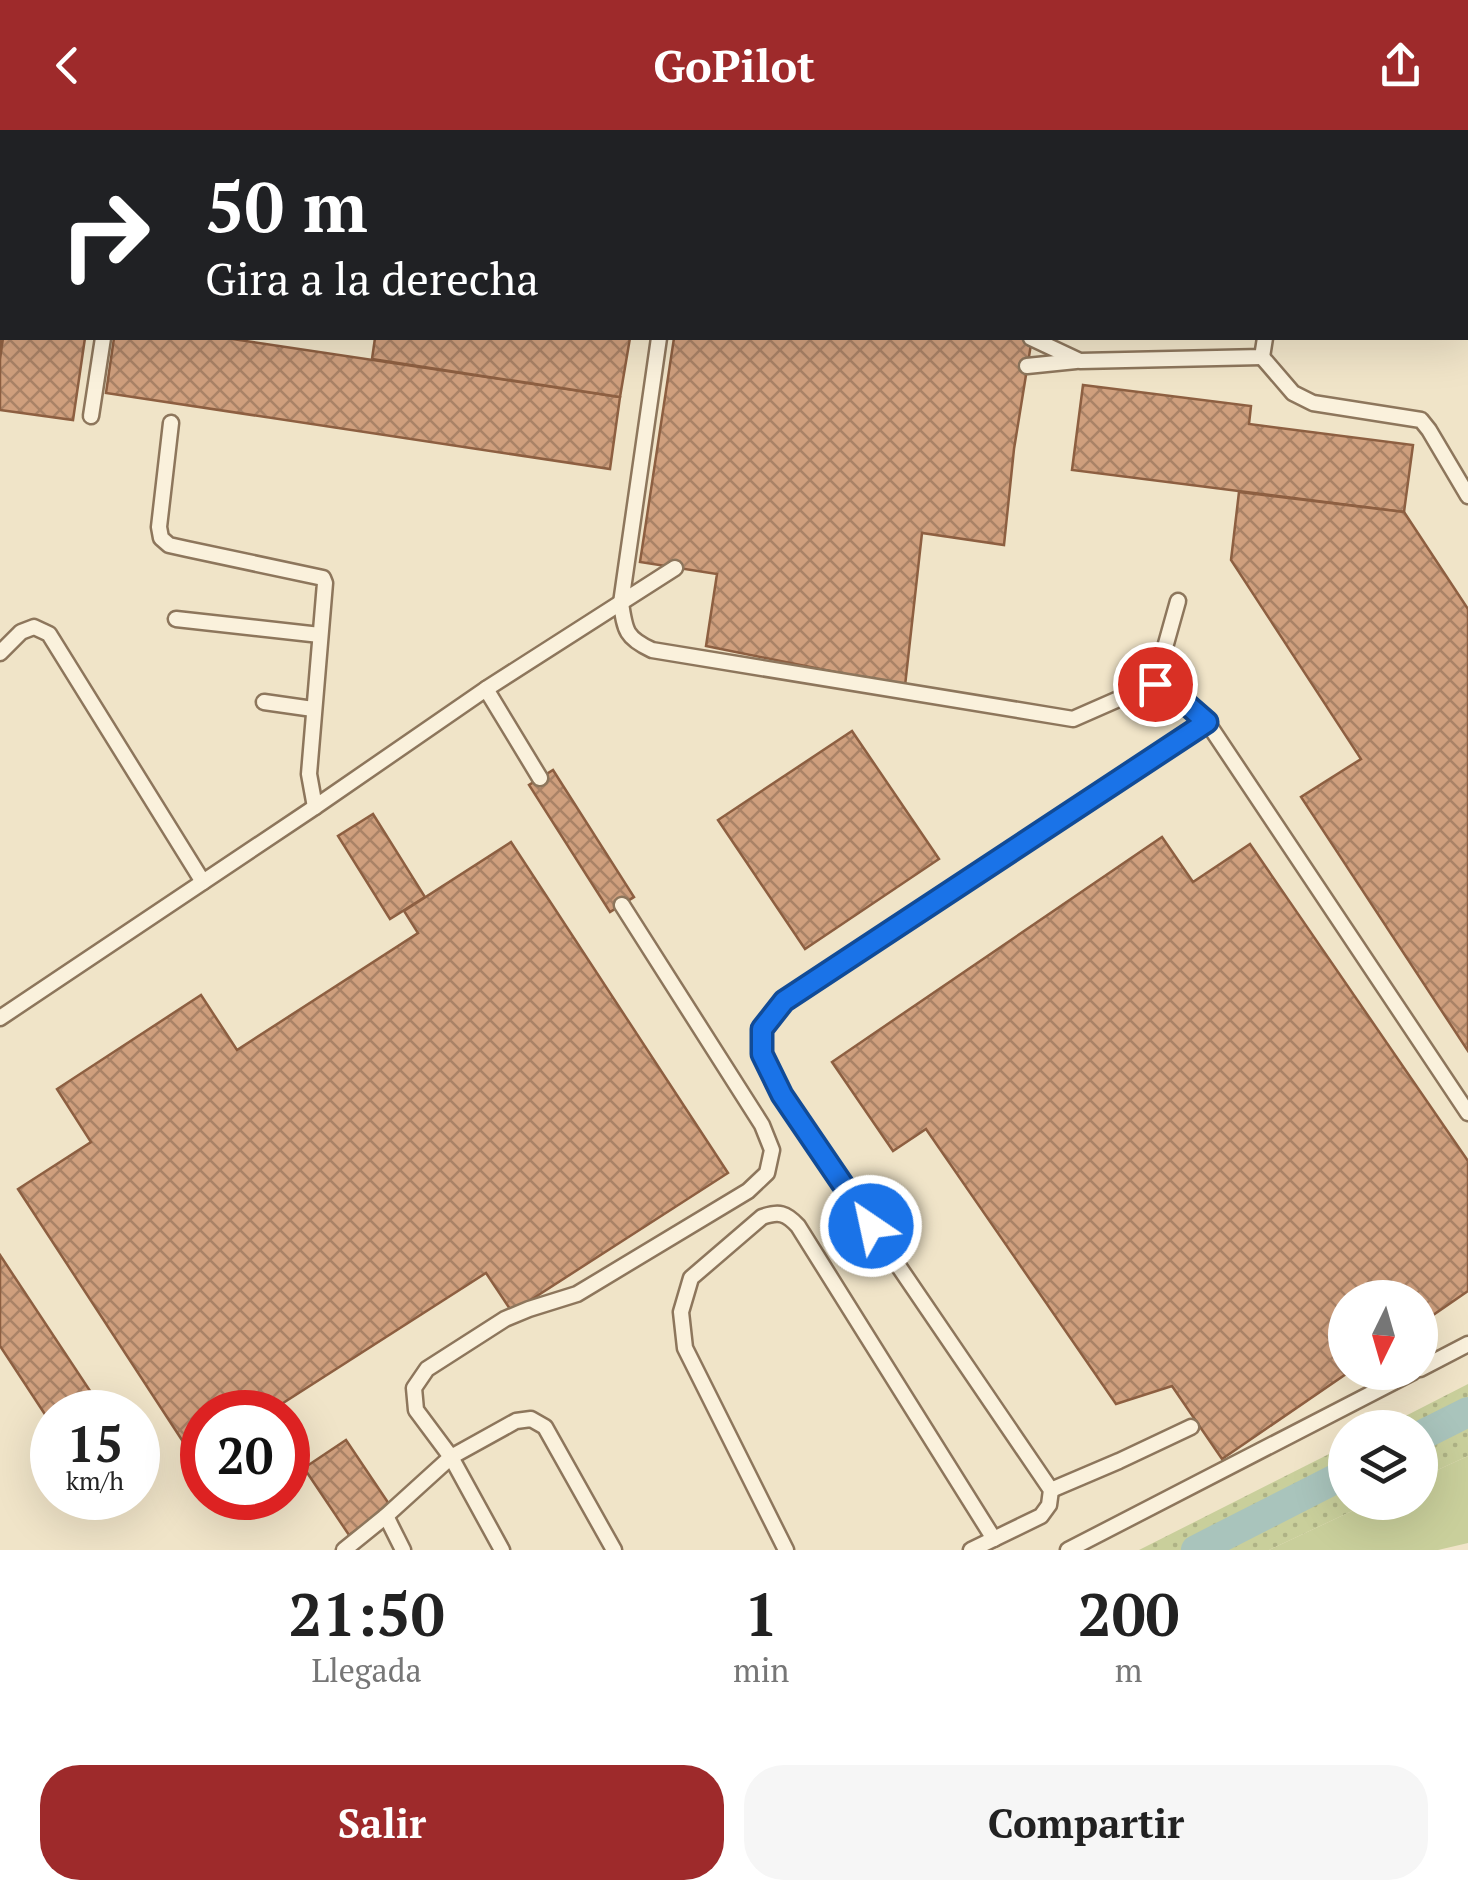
<!DOCTYPE html>
<html lang="es">
<head>
<meta charset="utf-8">
<style>
	body { margin:0; font-family:"PT Serif",serif; background:#f6f6f6; color:#222; height:100vh; display:flex; flex-direction:column; font-size:38px; white-space:nowrap }
	* { box-sizing:border-box; margin:0 }
	p { font-size:32px; color:#767676 }
	.icon { flex:none; width:55px; height:55px; fill:none; stroke:currentColor; stroke-width:2; stroke-linecap:round; stroke-linejoin:round }
	.map { position:relative; height:1420px; overflow:hidden }
	.drawer { display:flex; flex-direction:column; background:#fff; flex:1 }
	.drawer>* { flex:none }
	.hud { position:absolute; left:0px; top:0px; width:1470px; height:210px; box-shadow:0 10px 40px #0002; background:#202124; color:#fff; overflow:hidden }
	.needle { width:65px; rotate:185deg }
	.fabs { position:absolute; left:1328px; top:1150px; display:grid; gap:20px }
	.fabs a { display:grid; place-items:center; width:110px; height:110px; border-radius:50%; background:#fff; box-shadow:0 10px 40px #0002; font-size:50px }
	.speed { position:absolute; left:30px; top:1260px; display:flex; gap:20px; font-size:50px; font-weight:700; text-align:center }
	.speed>* { display:grid; place-content:center; width:130px; height:130px; border-radius:50%; background:#fff; box-shadow:0 10px 40px #0002; line-height:1 }
	.speed small { font-size:25px; font-weight:400 }
	.speed .limit { border:15px solid #d22; background:#fff; color:#111 }
	.pin { position:absolute; display:grid; place-items:center; width:85px; height:85px; color:#fff; margin:-42px; border:5px solid #fff; border-radius:50%; box-shadow:0 2px 10px #0007 }
	.me { position:absolute; width:110px; margin:-55px; rotate:326deg; stroke-linejoin:round; filter:drop-shadow(0 0 8px #0008) }
	.turn { display:flex; align-items:center; gap:35px; height:210px; padding:0 40px; font-size:45px }
	.turn .icon { width:130px; height:130px; stroke-width:2.5 }
	.turn b { display:block; font-size:70px; line-height:85px }
	.eta { display:flex; justify-content:space-evenly; align-items:center; height:170px; text-align:center }
	.eta b { font-size:60px; font-weight:800; line-height:70px }
	.primary-button { display:flex; gap:20px; margin-top:auto; padding:20px 40px }
	.primary-button a { flex:1; height:115px; border-radius:40px; background:#9e2a2b; color:#fff; font-size:40px; font-weight:800; line-height:115px; text-align:center }
	.primary-button a+a { background:#f6f6f6; color:#222 }
	header { display:flex; justify-content:space-between; align-items:center; height:130px; padding:0 40px; background:#9e2a2b; color:#fff; font-size:45px; font-weight:800 }
	.map>svg:first-child { display:block }
	.grass { fill:url(#grass-dots) }
	.green { fill:#c9cf9b }
	.lines { fill:none; stroke-linecap:round; stroke-linejoin:round }
	.canal { stroke:#a9c4bc; stroke-width:30 }
	.building { fill:url(#building-cross-hatch); stroke:#8d5f41; stroke-width:2.5 }
	.lane-casing { stroke:#8d765c; stroke-width:19 }
	.lane { stroke:#faf1dc; stroke-width:14 }
	.route-casing { stroke:#114b97; stroke-width:25 }
	.route { stroke:#1a73e8; stroke-width:18 }
</style>
</head>
<body>
<header><svg class="icon" aria-label="back" viewBox="0 0 24 24"><path d="M15 5l-7 7 7 7"/></svg>GoPilot<svg class="icon" aria-label="share" viewBox="0 0 24 24"><path d="M12 15V3M7 8l5-5 5 5M5 13v7h14v-7"/></svg></header>
<div class="map">
<svg width="1468" height="1420" viewBox="0 0 1468 1420">
	<defs>
		<pattern id="grass-dots" width="8" height="8" patternUnits="userSpaceOnUse" patternTransform="scale(2.5)"><rect width="8" height="8" fill="#c9cf9b"/><path d="M2 2h.1M6 6h.1" fill="none" stroke="#aeb285" stroke-width="1.8" stroke-linecap="round"/></pattern>
		<pattern id="building-cross-hatch" width="8" height="8" patternUnits="userSpaceOnUse" patternTransform="scale(2.5)"><rect width="8" height="8" fill="#cf9f7d"/><path d="M0 0l8 8M0 8l8-8" fill="none" stroke="#a98266"/></pattern>
	</defs>
	<rect width="100%" height="100%" fill="#f0e4c8"/>
	<g class="grass">
		<polygon points="1321,0 1468,0 1468,141 1468,2 1320,2"/>
		<polygon points="1468,1254 1468,1326 1420,1348 1420,1298 1382,1298"/>
		<polygon points="1345,1316 1345,1372 1369,1373 1269,1420 1139,1420"/>
	</g>
	<polygon class="green" points="1468,1326 1468,1413 1438,1420 1269,1420 1369,1373 1420,1372 1420,1348"/>
	<g class="lines">
		<g class="canal">
			<polyline points="1420,1306 1468,1282"/>
			<polyline points="1196,1420 1345,1344"/>
		</g>
	</g>
	<g class="building">
		<polygon points="436,0 1106,0 1105,2 453,2"/>
		<rect x="0" y="136" width="2" height="44"/>
		<polygon points="0,180 2,180 3,208 0,229"/>
		<polygon points="3,208 85,208 73,290 0,280 0,229"/>
		<polygon points="114,208 226,208 620,267 610,339 106,263"/>
		<polygon points="375,208 630,208 620,267 372,229"/>
		<polygon points="674,208 1032,208 1014,319 1004,415 922,403 905,556 706,516 717,444 640,432"/>
		<polygon points="1083,255 1251,276 1249,294 1413,315 1404,382 1072,340"/>
		<polygon points="1239,362 1404,382 1468,479 1468,921 1301,667 1361,629 1231,430"/>
		<polygon points="852,601 939,729 805,819 718,690"/>
		<polygon points="553,640 634,767 610,782 529,655"/>
		<polygon points="373,684 425,767 390,789 338,706"/>
		<polygon points="1162,707 1193,752 1250,714 1468,1031 1468,1161 1420,1194 1420,1168 1345,1168 1345,1242 1349,1242 1222,1329 1172,1256 1116,1274 926,999 893,1021 832,932"/>
		<polygon points="511,712 728,1043 512,1182 486,1143 269,1282 202,1282 202,1326 195,1330 18,1059 91,1012 57,959 201,865 237,920 418,803 404,781"/>
		<polygon points="0,1125 104,1282 52,1282 52,1295 0,1216"/>
		<polygon points="346,1310 391,1377 349,1405 304,1338"/>
	</g>
	<g class="lines">
		<g class="lane-casing">
			<g id="lane">
				<polyline points="1303,2 1304,0"/>
				<polyline points="0,7 2,7"/>
				<polyline points="0,50 2,50"/>
				<path d="M 659,208 L 621,473 C 625,501 626,508 652,520 L 1073,589 L 1155,553"/>
				<polyline points="1031,208 1080,231 1262,227 1265,208"/>
				<polyline points="1262,227 1293,263 1313,273 1421,290 1429,300 1468,366"/>
				<polyline points="1027,236 1076,231"/>
				<polyline points="91,286 103,208"/>
				<polyline points="171,293 159,397 161,408 169,415 187,419 323,448 325,453 309,644 315,677"/>
				<polyline points="176,489 320,505"/>
				<polyline points="0,523 21,502 34,497 49,504 203,752"/>
				<polyline points="1155,553 1176,565 1207,592 1468,983"/>
				<polyline points="1155,553 1178,471"/>
				<polyline points="486,559 540,648"/>
				<polyline points="264,572 313,579"/>
				<polyline points="0,888 315,677 486,559 675,438"/>
				<polyline points="1420,1239 1468,1214"/>
				<polyline points="1051,1360 1119,1331 1191,1297"/>
				<polyline points="386,1386 403,1420"/>
				<polyline points="344,1420 386,1386 451,1327 516,1291 531,1289 545,1297 614,1420"/>
				<polyline points="502,1420 451,1327 416,1280 414,1258 427,1239 505,1189 529,1179 577,1164 748,1061 767,1043 772,1020 762,995 622,775"/>
				<path d="M 786,1420 L 685,1218 L 681,1182 L 691,1148 L 762,1087 C 779,1081 786,1083 798,1096 L 994,1409"/>
				<polyline points="971,1420 1041,1386 1049,1375 1051,1360 782,965 762,924 762,899 784,871 1207,592"/>
				<polyline points="1068,1420 1413,1242"/>
			</g>
		</g>
		<use href="#lane" class="lane"/>
	</g>
	<g class="lines">
		<g class="route-casing">
			<polyline id="route" points="871,1096 782,965 762,924 762,899 784,871 1207,592 1176,565 1155,554"/>
		</g>
		<use href="#route" class="route"/>
	</g>
</svg>
<div class="fabs">
<a><svg class="needle" viewBox="-14 -14 28 28"><path d="M0-13l5 13h-10z" fill="#e53935"/><path d="M0 13l5-13h-10z" fill="#767676"/></svg></a>
<a><svg class="icon" aria-label="layers" viewBox="0 0 24 24"><path d="M12 4l9 5-9 5-9-5zM3 14l9 5 9-5"/></svg></a>
</div>
<div class="speed"><div>15<small>km/h</small></div><div class="limit">20</div></div>
<div class="pin" style="left:1155px;top:554px;background:#d93025"><svg class="icon" aria-label="arrive" viewBox="0 0 24 24"><path d="M6 21V4h12l-3 4 3 4H6"/></svg></div>
<svg class="me" style="left:871px;top:1096px" viewBox="-20 -20 40 40"><circle r="17" fill="#1a73e8" stroke="#fff" stroke-width="3"/><path d="M0-11L8 9 0 5-8 9z" fill="#fff"/></svg>
<div class="hud">
<div class="turn"><svg class="icon" aria-label="right" viewBox="0 0 24 24"><path d="M7 20v-9h11M14 6l5 5-5 5"/></svg><div><b>50 m</b>Gira a la derecha</div></div>
</div>
</div>
<section class="drawer">
<div class="eta">
<div><b>21:50</b><p>Llegada</p></div>
<div><b>1</b><p>min</p></div>
<div><b>200</b><p>m</p></div>
</div>
<div class="primary-button"><a>Salir</a><a>Compartir</a></div>
</section>
</body>
</html>
